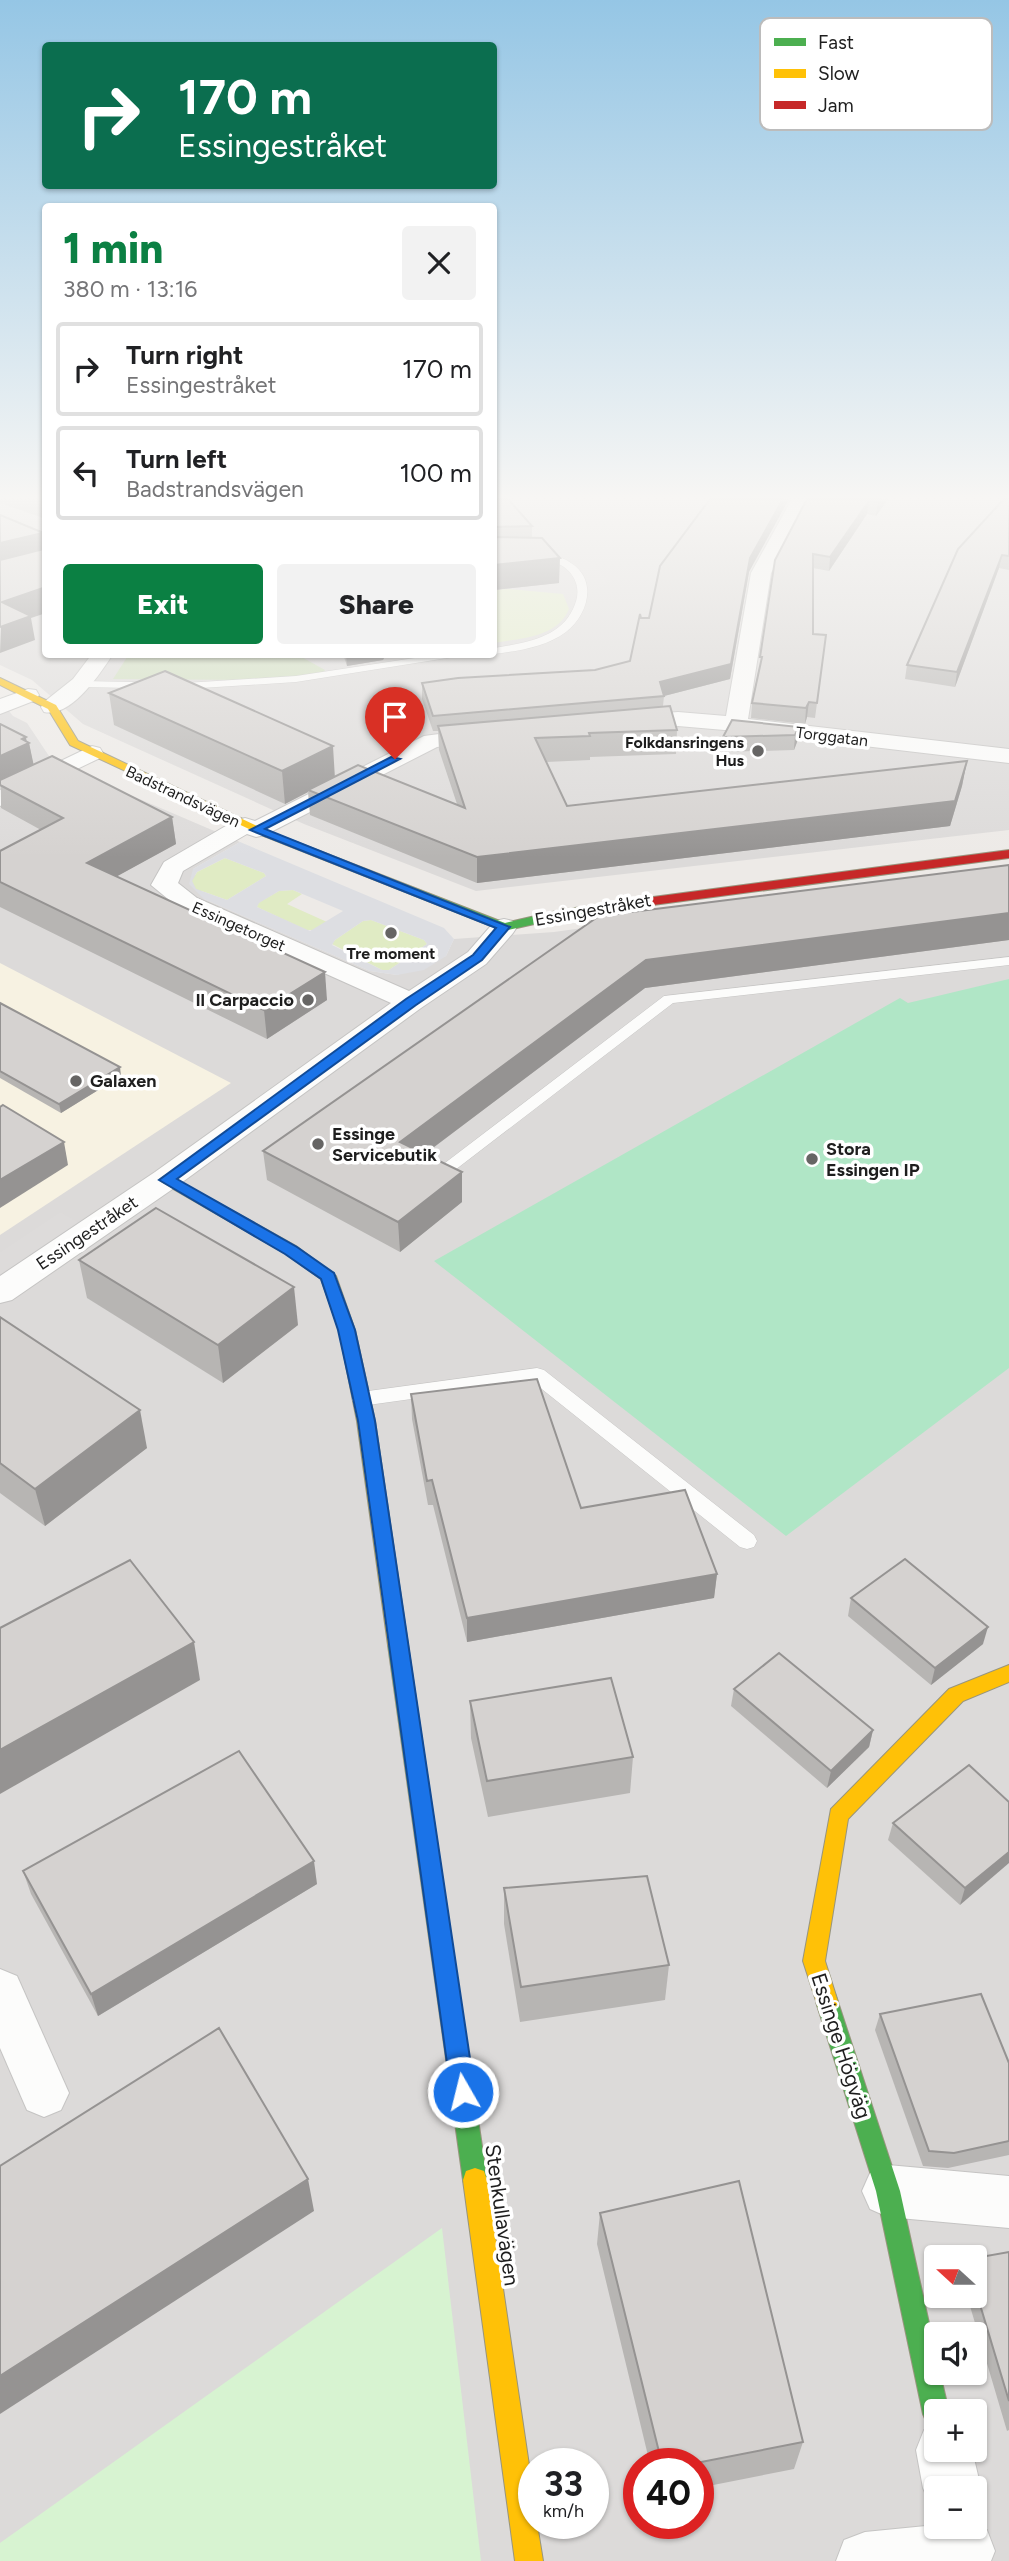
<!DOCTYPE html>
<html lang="en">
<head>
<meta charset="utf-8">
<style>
	body { margin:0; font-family:Figtree,sans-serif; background:#f2f2f2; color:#202124; height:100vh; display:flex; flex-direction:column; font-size:26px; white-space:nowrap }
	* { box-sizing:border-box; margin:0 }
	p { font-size:23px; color:#757577 }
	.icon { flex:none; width:38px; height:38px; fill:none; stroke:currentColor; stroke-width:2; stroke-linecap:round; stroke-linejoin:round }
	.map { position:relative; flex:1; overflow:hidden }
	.drawer { position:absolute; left:42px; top:203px; width:455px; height:455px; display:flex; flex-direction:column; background:#fff; border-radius:7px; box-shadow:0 2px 5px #0004 }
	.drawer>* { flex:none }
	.guide { position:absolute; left:42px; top:42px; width:455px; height:147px; border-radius:7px; box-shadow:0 2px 5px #0004; background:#0b6e4f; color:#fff; overflow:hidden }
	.needle { width:46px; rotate:291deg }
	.controls { position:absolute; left:924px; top:2245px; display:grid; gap:14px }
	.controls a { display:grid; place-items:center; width:63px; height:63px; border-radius:7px; background:#fff; box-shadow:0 2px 5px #0004; font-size:35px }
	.speed { position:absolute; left:518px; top:2448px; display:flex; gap:14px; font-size:35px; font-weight:700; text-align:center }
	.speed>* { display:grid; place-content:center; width:91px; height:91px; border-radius:50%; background:#fff; box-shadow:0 2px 5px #0004; line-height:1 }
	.speed small { font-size:18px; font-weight:400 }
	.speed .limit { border:10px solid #d22; background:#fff; color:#111 }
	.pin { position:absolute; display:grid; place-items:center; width:60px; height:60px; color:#fff; margin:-72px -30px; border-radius:50% 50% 50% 0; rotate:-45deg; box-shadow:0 0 7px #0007 }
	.pin .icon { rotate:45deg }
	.me { position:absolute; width:77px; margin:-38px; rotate:352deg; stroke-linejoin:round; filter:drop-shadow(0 0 5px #0008) }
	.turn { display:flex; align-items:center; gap:24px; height:147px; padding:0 21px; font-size:32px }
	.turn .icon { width:91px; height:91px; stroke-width:2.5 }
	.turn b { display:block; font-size:49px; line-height:60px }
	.round { display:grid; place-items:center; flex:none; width:74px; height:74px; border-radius:7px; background:#f2f2f2 }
	.headline { display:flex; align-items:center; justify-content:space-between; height:119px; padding:0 21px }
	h1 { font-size:42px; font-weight:800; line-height:52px; color:#0b8043 }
	.primary-button { display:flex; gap:14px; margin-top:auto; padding:14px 21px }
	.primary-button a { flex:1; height:80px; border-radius:7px; background:#0b8043; color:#fff; font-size:28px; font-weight:800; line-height:80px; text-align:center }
	.primary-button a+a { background:#f2f2f2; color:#202124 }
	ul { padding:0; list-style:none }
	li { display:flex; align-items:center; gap:21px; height:94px; margin:0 14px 10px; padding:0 7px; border:4px solid #e0e0e0; border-radius:7px }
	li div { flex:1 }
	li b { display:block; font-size:26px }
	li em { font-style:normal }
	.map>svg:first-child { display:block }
	.residential { fill:#dcdad9; fill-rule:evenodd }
	.education { fill:#f7f2e2 }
	.grass { fill:#e0ebc4 }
	.forest { fill:#cddcbb }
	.park { fill:#d7f3d1 }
	.pitch { fill:#b0e6c6 }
	.parking { fill:#dddbda }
	.plaza { fill:#dddee2; fill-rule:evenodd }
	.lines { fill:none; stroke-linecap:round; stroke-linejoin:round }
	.lane-casing { stroke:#c5c4c3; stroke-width:1 }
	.street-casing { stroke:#c5c4c3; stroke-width:2 }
	.fast-casing { stroke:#98957e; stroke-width:2 }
	.slow-casing { stroke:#98957e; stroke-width:2 }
	.jam-casing { stroke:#98957e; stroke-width:2 }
	.lane { fill:#fcfcfb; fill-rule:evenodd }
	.street { fill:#fcfcfb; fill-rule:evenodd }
	.fast { fill:#4caf50; fill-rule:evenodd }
	.slow { fill:#ffc107; fill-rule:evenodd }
	.jam { fill:#c62828; fill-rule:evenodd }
	.wall { fill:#b7b5b3 }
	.shaded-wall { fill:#959392 }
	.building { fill:#d5d2d0; stroke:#959392; stroke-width:2 }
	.route { fill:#1a73e8; stroke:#114b97; stroke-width:2 }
	.poi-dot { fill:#666564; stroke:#fff; stroke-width:2.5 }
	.labels { text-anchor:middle; stroke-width:7; stroke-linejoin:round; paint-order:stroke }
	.far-street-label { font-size:16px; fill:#1e1e1e; stroke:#fff }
	.far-poi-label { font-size:16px; font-weight:bold; fill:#1e1e1e; stroke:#fff; text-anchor:end }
	.street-label { font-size:18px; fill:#1e1e1e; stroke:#fff }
	.poi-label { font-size:18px; font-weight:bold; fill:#1e1e1e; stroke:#fff; text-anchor:start }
	.near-street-label { font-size:21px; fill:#1e1e1e; stroke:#fff }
	.key { fill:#fff; stroke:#bcbcbc; stroke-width:2 }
	.key-label { font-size:19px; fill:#1e1e1e }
</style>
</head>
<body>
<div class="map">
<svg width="1009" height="2561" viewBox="0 0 1009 2561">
	<rect width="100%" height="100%" fill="#edeae7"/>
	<g class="residential">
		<polygon points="0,499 45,499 45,556 0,567"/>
		<polygon points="494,499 1009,499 1009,830 476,891 304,824 83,724 32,680 0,665 0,582 45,570 46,654 494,654"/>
		<path d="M 0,700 L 13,716 L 27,723 L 53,762 L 240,842 L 193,869 L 204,899 L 370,971 L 397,975 L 446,956 L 454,939 L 554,932 L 1009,869 L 1009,2561 L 0,2561 ZM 936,2258 L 975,2258 L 975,2296 L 936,2296 ZM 936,2334 L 975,2334 L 975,2373 L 936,2373 ZM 936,2412 L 975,2412 L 975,2450 L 936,2450 ZM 534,2464 L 593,2464 L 593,2524 L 534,2524 ZM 639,2464 L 698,2464 L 698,2524 L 639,2524 ZM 936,2488 L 975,2488 L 975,2527 L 936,2527 Z"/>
	</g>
	<polygon class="education" points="0,963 231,1083 0,1235"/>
	<g class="grass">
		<path d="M 509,589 L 563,594 L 569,609 C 557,638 521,638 494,643 L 494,590 Z"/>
		<polygon points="225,858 264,873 266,876 227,900 196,889 192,881 197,872"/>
		<polygon points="293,890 302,894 287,904 327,922 314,930 306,930 257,907 258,903 279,891"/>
		<polygon points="371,920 424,940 427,944 389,970 382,970 332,944 335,940 363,921"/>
	</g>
	<polygon class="forest" points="129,654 298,655 325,670 323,673 266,680 113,679"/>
	<polygon class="park" points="442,2228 481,2561 0,2561 0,2543"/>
	<polygon class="pitch" points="1009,979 1009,1368 786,1536 434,1261 900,998 908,1003"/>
	<g class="parking">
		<polygon points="589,559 610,582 595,590 584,590 571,566"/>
		<polygon points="60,1212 91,1230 0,1290 0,1252"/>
	</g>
	<path class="plaza" d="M 240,842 L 444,928 L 454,939 L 446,956 L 424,970 L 397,975 L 370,971 L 204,899 L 189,884 L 193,869 ZM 225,858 L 264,873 L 266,876 L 227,900 L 196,889 L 192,881 L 197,872 ZM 293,890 L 343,911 L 310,931 L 257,907 L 259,903 L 279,891 ZM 371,920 L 424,940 L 427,944 L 389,970 L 382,970 L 332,945 L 335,940 L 363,921 Z"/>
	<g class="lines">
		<g class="lane-casing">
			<g id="lane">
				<path d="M 534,553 C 547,554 560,555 571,563 C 598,580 588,615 566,632 C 546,647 518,651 494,654 L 494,648 C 523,643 559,639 573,609 C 577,600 579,593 576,583 C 572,572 564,565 553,562 C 534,557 513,560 494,560 L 494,554 Z"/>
				<polygon points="441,654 472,654 296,682 185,689 81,687 75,684 81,681 185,683 296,676"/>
				<polygon points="1009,957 1009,965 673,1003 455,1170 449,1171 441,1166 664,996"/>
				<polygon points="537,1368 544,1370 754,1535 757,1541 754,1547 747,1549 740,1547 533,1382 361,1406 354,1404 352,1399 354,1394 361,1392"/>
			</g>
		</g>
		<g class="street-casing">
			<g id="street">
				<polygon points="792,499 810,499 771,573 748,719 1009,749 1009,763 736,731 678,726 629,730 621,728 618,723 621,718 629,716 678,712 726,716 751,573"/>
				<path d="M 92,654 L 113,654 C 100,674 71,718 44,712 L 41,707 L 44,702 L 73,679 Z"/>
				<polygon points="28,689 36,690 39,695 36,700 0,714 0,699"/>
				<polygon points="484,728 492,730 495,735 492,740 437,747 265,835 256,837 247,834 183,871 178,883 197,898 409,991 468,952 495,921 504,919 513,921 517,927 513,933 486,964 421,1008 177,1186 12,1300 0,1303 0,1276 155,1172 391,1003 179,908 151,885 164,862 236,820 245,818 255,821 424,736"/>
				<polygon points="92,746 100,748 103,753 100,758 0,806 0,790"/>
				<polygon points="0,1969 17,1976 69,2093 61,2110 44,2117 27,2110 0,2048"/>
				<polygon points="888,2165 1009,2176 1009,2228 888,2217 870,2209 862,2191 870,2173"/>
				<polygon points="936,2425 936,2450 972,2450 981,2488 975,2502 975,2488 936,2488 936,2510 932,2508 923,2488 916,2450 924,2430"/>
				<polygon points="936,2525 936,2527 975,2525 987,2530 995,2551 991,2561 836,2561 844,2540 865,2532"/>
			</g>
		</g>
		<g class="fast-casing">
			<g id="fast">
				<polygon points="268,831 505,923 561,910 638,899 644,903 638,907 561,918 504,931 264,836 262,834"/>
				<polygon points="398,1637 405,1639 408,1645 487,2180 484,2189 475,2192 466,2189 463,2180 388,1645 391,1639"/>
				<polygon points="827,1991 835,1994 838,2002 900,2191 936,2355 936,2373 940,2373 949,2412 936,2412 936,2427 927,2423 923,2414 876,2191 816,2002 819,1994"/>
			</g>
		</g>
		<g class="slow-casing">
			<g id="slow">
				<polygon points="0,678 56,705 78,741 274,834 268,837 264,836 70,745 48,709 0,685"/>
				<polygon points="166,1174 296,1246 336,1276 355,1330 375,1421 408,1645 405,1651 398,1653 391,1651 388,1645 357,1421 339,1330 321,1279 286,1254 161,1182 159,1179"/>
				<polygon points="1009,1665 1009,1682 963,1701 848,1819 825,1961 838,2002 835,2010 827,2013 819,2010 803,1961 831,1809 949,1689"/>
				<polygon points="475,2168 484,2171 487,2180 534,2499 534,2524 537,2524 543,2561 515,2561 463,2180 466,2171"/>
			</g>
		</g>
		<g class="jam-casing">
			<polygon id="jam" points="1009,850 1009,858 638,907 632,903 638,899"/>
		</g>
		<use href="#lane" class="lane"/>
		<use href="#street" class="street"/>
		<use href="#fast" class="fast"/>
		<use href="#slow" class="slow"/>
		<use href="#jam" class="jam"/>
	</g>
	<g class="wall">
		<polygon points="0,499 46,499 46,519 0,503"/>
		<polygon points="494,499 532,526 532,538 559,583 494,590"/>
		<polygon points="807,499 888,499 876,516 867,514 829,571 813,568 813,634 826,635 815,718 807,717 805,724 751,718 752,703 758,672"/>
		<polygon points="1009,499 1009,570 999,568 955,687 905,679 907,665"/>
		<polygon points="749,572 730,679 664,696 663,706 677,730 676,754 590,757 590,760 546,762 567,806 967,761 962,786 950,826 477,883 310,815 308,792 285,804 114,725 109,693 335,777 457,804 439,750 438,731 433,731 422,699 422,683 595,670 630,661 641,618 649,618"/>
		<polygon points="315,654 386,654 383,660 347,666 344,657"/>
		<polygon points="0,724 29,743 33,764 172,817 176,844 117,876 327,1000 267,1039 0,907 0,851 41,830 1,808"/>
		<polygon points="799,727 797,742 794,750 722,752 723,737"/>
		<polygon points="1009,865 1009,940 645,988 425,1154 462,1202 400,1252 267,1180 263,1151 599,916"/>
		<polygon points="0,1003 121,1076 61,1113 0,1078"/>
		<polygon points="79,1260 298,1325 223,1383 87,1298"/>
		<polygon points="0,1317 147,1448 45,1526 0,1493"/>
		<polygon points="411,1394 581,1508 717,1574 714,1598 467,1642 433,1505 428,1505 412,1419"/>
		<polygon points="851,1598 983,1644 931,1685 848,1616"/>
		<polygon points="734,1689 873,1730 869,1747 827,1788 731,1706"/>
		<polygon points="470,1701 633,1757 630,1793 488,1817 471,1738"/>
		<polygon points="1009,1802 960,1905 888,1840 893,1823"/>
		<polygon points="23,1871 317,1884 98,2016 31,1894"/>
		<polygon points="504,1888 669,1965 665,2000 520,2022 504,1924"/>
		<polygon points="880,2014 1009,2063 1009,2155 948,2168 923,2166 875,2030"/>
		<polygon points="600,2213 803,2442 794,2469 698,2488 698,2464 650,2464 597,2244"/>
		<polygon points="1009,2252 1009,2430 1007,2431 967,2296 975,2296 975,2258"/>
	</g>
	<g class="shaded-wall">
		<polygon points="783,499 789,499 749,572 730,679 664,696 660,682 750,558"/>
		<polygon points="880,499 888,499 876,516 878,502"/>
		<polygon points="869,501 867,514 829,571 830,557"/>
		<polygon points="42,533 45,556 0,567 0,543"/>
		<polygon points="1002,555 999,568 955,687 957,672"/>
		<polygon points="560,558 559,583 494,590 494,565"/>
		<polygon points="46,587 46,613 31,618 35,640 0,653 2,602"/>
		<polygon points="346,654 386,654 383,660 347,666"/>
		<polygon points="809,702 807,717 805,724 806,708"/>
		<polygon points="799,727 797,742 794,750 795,735"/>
		<polygon points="26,737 27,744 29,743 35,771 0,785 0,756 22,739"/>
		<polygon points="333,746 335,779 308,790 308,792 285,804 282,771"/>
		<polygon points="967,761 962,786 950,826 477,883 477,857"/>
		<polygon points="172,817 176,844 92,890 87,863"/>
		<polygon points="1009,913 1009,940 645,988 402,1171 400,1142 646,960"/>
		<polygon points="325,972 327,1000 267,1039 264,1010"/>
		<polygon points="120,1067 121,1076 61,1113 59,1104"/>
		<polygon points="64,1142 68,1165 0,1208 0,1180"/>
		<polygon points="462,1172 462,1202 400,1252 398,1222"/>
		<polygon points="294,1287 298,1325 223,1383 218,1345"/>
		<polygon points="140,1410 147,1448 45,1526 35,1489"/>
		<polygon points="717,1574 714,1598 467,1642 467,1618"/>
		<polygon points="988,1627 983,1644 931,1685 935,1668"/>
		<polygon points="194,1642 200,1680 0,1794 0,1750"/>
		<polygon points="873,1730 869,1747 827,1788 831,1771"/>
		<polygon points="1009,1852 1009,1863 960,1905 965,1888"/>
		<polygon points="314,1861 317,1884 98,2016 91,1994"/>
		<polygon points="308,2179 314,2211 0,2414 0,2376"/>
	</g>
	<g class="building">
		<polygon points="494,499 508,499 532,526 494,527 494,529"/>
		<polygon points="710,499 783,499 750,558 731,664 660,682 664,696 433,716 422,683 458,678 595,670 630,661 640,614 641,618 649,618 660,566"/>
		<polygon points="807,499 880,499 878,502 869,501 830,557 813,554 813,634 826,635 817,703 809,702 806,708 752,703 762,657 760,657 775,560"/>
		<polygon points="1004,499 1009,499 1009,556 1002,555 957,672 907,665 958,549"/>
		<polygon points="0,515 46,534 46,587 2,602 31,616 0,627 0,560 44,549 45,536 42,533 0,543"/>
		<polygon points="494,537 542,538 560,558 494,565"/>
		<polygon points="165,671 333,746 282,771 109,693"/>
		<polygon points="670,706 677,730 589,733 590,736 535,738 567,806 967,761 955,801 477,857 308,790 358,765 465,808 438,726"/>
		<polygon points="732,720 799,727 795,735 723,737"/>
		<polygon points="0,724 26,737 22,739 29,743 0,756"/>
		<polygon points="52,756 172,817 87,863 325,972 264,1010 0,882 0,851 63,818 0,785 0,780"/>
		<polygon points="1009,865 1009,913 646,960 400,1142 462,1172 398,1222 263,1151 599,916"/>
		<polygon points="0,1003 120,1067 59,1104 0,1071"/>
		<polygon points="3,1105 64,1142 0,1180 0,1107"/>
		<polygon points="156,1208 294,1287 218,1345 79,1260"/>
		<polygon points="0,1317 140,1410 35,1489 0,1463"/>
		<polygon points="537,1379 581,1508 685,1490 717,1574 467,1618 432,1480 427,1481 411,1394"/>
		<polygon points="905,1559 988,1627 935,1668 851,1598"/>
		<polygon points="130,1560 194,1642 0,1750 0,1628"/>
		<polygon points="779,1653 873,1730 831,1771 734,1689"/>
		<polygon points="611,1678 633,1757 487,1781 470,1701"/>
		<polygon points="239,1751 314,1861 91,1994 23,1871"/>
		<polygon points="969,1765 1009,1802 1009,1852 965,1888 893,1823"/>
		<polygon points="647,1876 669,1965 521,1987 504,1888"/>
		<polygon points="981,1994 1009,2063 1009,2141 954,2153 929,2151 880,2014"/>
		<polygon points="219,2028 308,2179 0,2376 0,2166"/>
		<polygon points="739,2181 803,2442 691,2464 662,2464 600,2213"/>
		<polygon points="1009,2252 1009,2401 975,2288 975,2258"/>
	</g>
	<linearGradient id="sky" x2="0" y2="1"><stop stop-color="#95c6e5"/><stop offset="0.58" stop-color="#f7f6f4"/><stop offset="1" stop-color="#f7f6f4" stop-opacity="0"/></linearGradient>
	<rect width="1009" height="858" fill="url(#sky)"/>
	<polygon class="route" points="391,757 400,759 265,829 510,927 482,960 416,1005 177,1179 297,1247 334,1273 355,1330 375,1421 475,2092 471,2100 463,2104 454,2100 451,2092 358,1421 338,1330 321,1279 285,1254 159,1180 406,999 473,955 496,928 250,830"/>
	<g class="poi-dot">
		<circle cx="758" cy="751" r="7"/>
		<circle cx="391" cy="933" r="7"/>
		<circle cx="308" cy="1000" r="7"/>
		<circle cx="76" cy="1081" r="7"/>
		<circle cx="318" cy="1144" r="7"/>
		<circle cx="812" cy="1159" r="7"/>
	</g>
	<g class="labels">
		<g class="far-street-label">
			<text transform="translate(832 736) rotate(7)" y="6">Torggatan</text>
			<text transform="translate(183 796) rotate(25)" y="6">Badstrandsvägen</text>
			<text transform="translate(239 926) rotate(24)" y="6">Essingetorget</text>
		</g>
		<g class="far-poi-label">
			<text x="744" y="748">Folkdansringens<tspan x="744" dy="18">Hus</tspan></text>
			<text x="391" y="959" text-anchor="middle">Tre moment</text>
		</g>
		<g class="street-label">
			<text transform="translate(593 910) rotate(-10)" y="6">Essingestråket</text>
			<text transform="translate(87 1233) rotate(-34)" y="6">Essingestråket</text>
		</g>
		<g class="poi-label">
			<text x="294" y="1006" text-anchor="end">Il Carpaccio</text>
			<text x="90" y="1087">Galaxen</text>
			<text x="332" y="1140">Essinge<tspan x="332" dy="21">Servicebutik</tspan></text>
			<text x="826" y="1155">Stora<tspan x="826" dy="21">Essingen IP</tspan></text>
		</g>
		<g class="near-street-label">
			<text transform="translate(841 2046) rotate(72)" y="7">Essinge Högväg</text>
			<text transform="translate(502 2215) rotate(82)" y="7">Stenkullavägen</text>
		</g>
	</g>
	<rect x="760" y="18" width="232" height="112" rx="10" class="key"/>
	<rect x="774" y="38" width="32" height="8" fill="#4caf50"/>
	<rect x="774" y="69" width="32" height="9" fill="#ffc107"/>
	<rect x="774" y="101" width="32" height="8" fill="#c62828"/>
	<g class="key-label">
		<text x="818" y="49">Fast</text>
		<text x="818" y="80">Slow</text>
		<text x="818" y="112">Jam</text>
	</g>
</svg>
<div class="controls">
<a><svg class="needle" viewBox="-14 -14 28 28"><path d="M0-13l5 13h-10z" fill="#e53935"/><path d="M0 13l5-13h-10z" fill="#757577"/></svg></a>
<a><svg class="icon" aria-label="sound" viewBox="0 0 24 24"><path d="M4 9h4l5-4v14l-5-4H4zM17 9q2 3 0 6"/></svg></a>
<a>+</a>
<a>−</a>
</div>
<div class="speed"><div>33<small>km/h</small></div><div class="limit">40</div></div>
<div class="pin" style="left:395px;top:759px;background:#d93025"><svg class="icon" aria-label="arrive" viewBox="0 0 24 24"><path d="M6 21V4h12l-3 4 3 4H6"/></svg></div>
<svg class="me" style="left:463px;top:2092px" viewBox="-20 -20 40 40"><circle r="17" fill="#1a73e8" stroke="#fff" stroke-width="3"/><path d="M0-11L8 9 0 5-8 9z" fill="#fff"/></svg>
<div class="guide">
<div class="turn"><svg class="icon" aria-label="right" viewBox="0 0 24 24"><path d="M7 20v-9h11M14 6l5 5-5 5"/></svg><div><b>170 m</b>Essingestråket</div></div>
</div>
<section class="drawer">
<div class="headline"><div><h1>1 min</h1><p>380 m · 13:16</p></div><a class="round"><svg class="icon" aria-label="close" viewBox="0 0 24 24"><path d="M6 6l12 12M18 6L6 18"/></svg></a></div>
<ul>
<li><svg class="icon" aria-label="right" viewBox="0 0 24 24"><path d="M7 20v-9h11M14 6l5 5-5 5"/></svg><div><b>Turn right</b><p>Essingestråket</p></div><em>170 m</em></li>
<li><svg class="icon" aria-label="left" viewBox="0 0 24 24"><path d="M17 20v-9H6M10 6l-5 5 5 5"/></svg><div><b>Turn left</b><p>Badstrandsvägen</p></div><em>100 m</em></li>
</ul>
<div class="primary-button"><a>Exit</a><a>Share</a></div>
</section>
</div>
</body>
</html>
